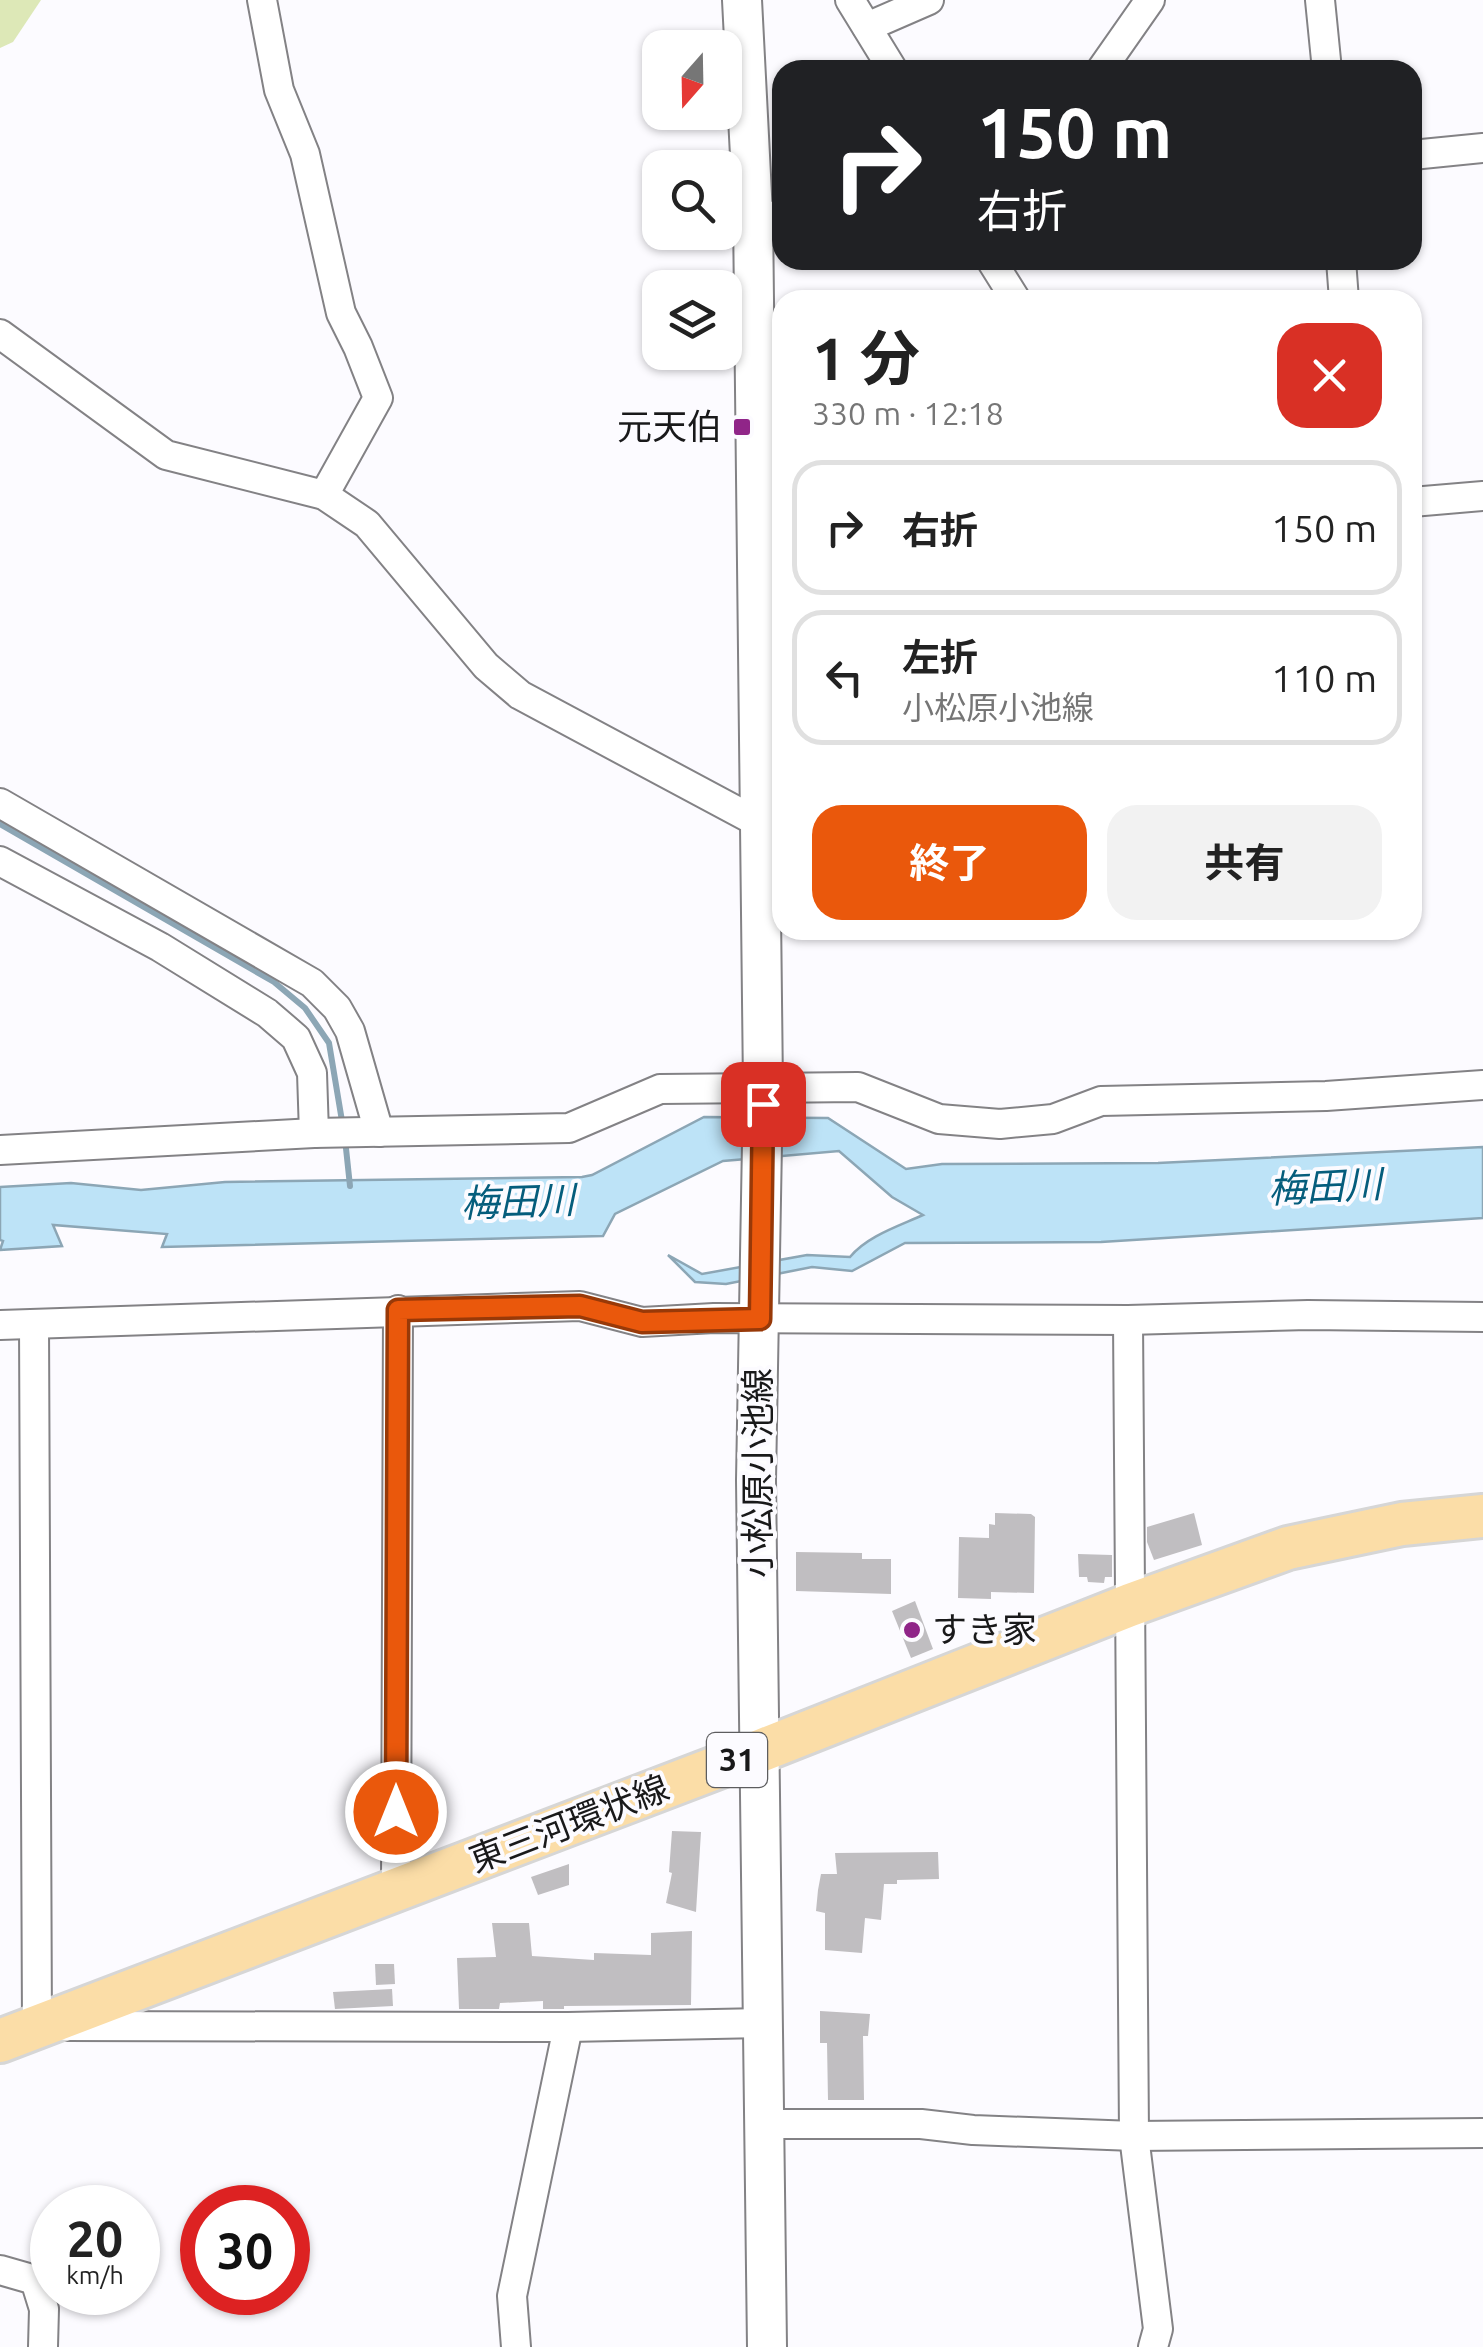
<!DOCTYPE html>
<html lang="ja">
<head>
<meta charset="utf-8">
<style>
	body { margin:0; font-family:Ubuntu,"Noto Sans JP",sans-serif; background:#f2f2f2; color:#222; height:100vh; display:flex; flex-direction:column; font-size:38px; white-space:nowrap }
	* { box-sizing:border-box; margin:0 }
	p { font-size:32px; color:#767676 }
	.icon { flex:none; width:55px; height:55px; fill:none; stroke:currentColor; stroke-width:2; stroke-linecap:round; stroke-linejoin:round }
	.map { position:relative; flex:1; overflow:hidden }
	.details { position:absolute; left:772px; top:290px; width:650px; height:650px; display:flex; flex-direction:column; background:#fff; border-radius:30px; box-shadow:0 2px 8px #0004 }
	.details>* { flex:none }
	.banner { position:absolute; left:772px; top:60px; width:650px; height:210px; border-radius:30px; box-shadow:0 2px 8px #0004; background:#202124; color:#fff; overflow:hidden }
	.needle { width:65px; rotate:200deg }
	.fabs { position:absolute; left:642px; top:30px; display:grid; gap:20px }
	.fabs a { display:grid; place-items:center; width:100px; height:100px; border-radius:20px; background:#fff; box-shadow:0 2px 8px #0004; font-size:50px }
	.speed { position:absolute; left:30px; top:2185px; display:flex; gap:20px; font-size:50px; font-weight:700; text-align:center }
	.speed>* { display:grid; place-content:center; width:130px; height:130px; border-radius:50%; background:#fff; box-shadow:0 2px 8px #0004; line-height:1 }
	.speed small { font-size:25px; font-weight:400 }
	.speed .limit { border:15px solid #d22; background:#fff; color:#111 }
	.pin { position:absolute; display:grid; place-items:center; width:85px; height:85px; color:#fff; margin:-42px; border-radius:20px; box-shadow:0 5px 15px #0006 }
	.me { position:absolute; width:110px; margin:-55px; rotate:0deg; stroke-linejoin:round; filter:drop-shadow(0 0 8px #0008) }
	.turn { display:flex; align-items:center; gap:35px; height:210px; padding:0 40px; font-size:45px }
	.turn .icon { width:130px; height:130px; stroke-width:2.5 }
	.turn b { display:block; font-size:70px; line-height:85px }
	.round { display:grid; place-items:center; flex:none; width:105px; height:105px; border-radius:30px; background:#f2f2f2 }
	.head { display:flex; align-items:center; justify-content:space-between; height:170px; padding:0 40px }
	h1 { font-size:60px; font-weight:700; line-height:75px }
	.cta { display:flex; gap:20px; margin-top:auto; padding:20px 40px }
	.cta a { flex:1; height:115px; border-radius:30px; background:#ea580c; color:#fff; font-size:40px; font-weight:700; line-height:115px; text-align:center }
	.cta a+a { background:#f2f2f2; color:#222 }
	ul { padding:0; list-style:none }
	li { display:flex; align-items:center; gap:30px; height:135px; margin:0 20px 15px; padding:0 20px; border:5px solid #e0e0e0; border-radius:30px }
	li div { flex:1 }
	li b { display:block; font-size:38px }
	li em { font-style:normal }
	.map>svg:first-child { display:block }
	.green { fill:#dde8b7 }
	.water { fill:#bde3f7; stroke:#8ca6b5; stroke-width:2.5 }
	.lines { fill:none; stroke-linecap:round; stroke-linejoin:round }
	.stream { stroke:#8ca6b5; stroke-width:6 }
	.building { fill:#c0bec1 }
	.street-casing { stroke:#838285; stroke-width:32 }
	.secondary-casing { stroke:#838285; stroke-width:42 }
	.primary-casing { stroke:#d6d6d6; stroke-width:48 }
	.street { stroke:#fff; stroke-width:28 }
	.secondary { stroke:#fff; stroke-width:38 }
	.primary { stroke:#fbdda7; stroke-width:42 }
	.route-casing { stroke:#983908; stroke-width:25 }
	.route { stroke:#ea580c; stroke-width:18 }
	.poi-dot { fill:#902588; stroke:#fcfbff; stroke-width:4 }
	.labels { text-anchor:middle; stroke-width:8; stroke-linejoin:round; paint-order:stroke }
	.shield { fill:#fcfbff; stroke:#5d5d5f; stroke-width:2.5 }
	.shield-label { font-size:32px; font-weight:bold; fill:#19191a }
	.poi-label { font-size:35px; fill:#19191a; stroke:#fcfbff; text-anchor:end }
	.street-label { font-size:35px; fill:#19191a; stroke:#fcfbff }
	.water-label { font-size:38px; font-style:italic; fill:#055d7c; stroke:#fcfbff }
</style>
</head>
<body>
<div class="map">
<svg width="1483" height="2347" viewBox="0 0 1483 2347">
	<rect width="100%" height="100%" fill="#fcfbff"/>
	<polygon class="green" points="0,0 41,0 13,42 0,48"/>
	<path class="water" d="M 704,1117 L 828,1118 L 906,1169 L 942,1164 L 1158,1163 L 1483,1147 L 1483,1218 L 1101,1242 L 905,1243 L 852,1271 L 812,1267 L 726,1284 L 695,1282 L 668,1255 L 702,1274 L 807,1255 L 850,1257 C 867,1236 899,1226 923,1215 L 892,1197 L 839,1151 L 723,1161 L 615,1214 L 603,1236 L 162,1247 L 167,1234 L 53,1225 L 62,1246 L 0,1250 L 3,1241 L 0,1240 L 0,1187 L 71,1183 L 141,1190 L 225,1182 L 582,1177 L 592,1175 Z"/>
	<g class="lines">
		<g class="stream">
			<polyline points="0,824 274,982 305,1008 329,1043 343,1127"/>
			<polyline points="345,1139 350,1186"/>
		</g>
	</g>
	<g class="building">
		<polygon points="995,1513 1031,1514 1035,1517 1034,1593 991,1592 991,1599 958,1598 959,1537 989,1538 989,1524 995,1525"/>
		<polygon points="1194,1513 1202,1545 1154,1560 1147,1542 1147,1527"/>
		<polygon points="796,1552 862,1553 862,1559 891,1559 891,1594 796,1591"/>
		<polygon points="1078,1554 1112,1555 1112,1577 1105,1577 1104,1583 1088,1582 1087,1577 1079,1577"/>
		<polygon points="915,1601 933,1649 911,1658 892,1611"/>
		<polygon points="672,1831 701,1832 696,1912 666,1903 672,1873 669,1872"/>
		<polygon points="938,1852 939,1879 897,1880 897,1884 884,1884 881,1920 865,1918 862,1953 825,1950 825,1913 816,1911 818,1890 821,1874 837,1874 835,1853"/>
		<polygon points="569,1864 569,1885 538,1895 531,1877"/>
		<polygon points="492,1923 529,1923 532,1956 594,1960 594,1953 651,1955 651,1933 692,1931 691,2005 564,2006 564,2009 543,2009 543,2001 500,2003 499,2009 459,2009 457,1958 496,1957"/>
		<polygon points="375,1964 394,1964 395,1984 376,1985"/>
		<polygon points="392,1989 393,2006 335,2009 333,1992"/>
		<polygon points="820,2011 870,2014 868,2036 863,2036 864,2100 828,2100 827,2043 820,2043"/>
	</g>
	<g class="lines">
		<g class="street-casing">
			<g id="street">
				<polyline points="262,0 279,90 305,154 341,313 358,347 378,398 324,495"/>
				<polyline points="850,0 893,70"/>
				<polyline points="1320,0 1327,70"/>
				<polyline points="867,27 929,0"/>
				<polyline points="1101,70 1150,0"/>
				<polyline points="1412,155 1483,148"/>
				<polyline points="753,214 782,217"/>
				<polyline points="991,260 1016,300"/>
				<polyline points="1341,260 1344,300"/>
				<polyline points="0,334 166,455 324,495 367,524 486,666 520,695 759,823"/>
				<polyline points="1412,502 1483,496"/>
				<polyline points="0,803 312,983 337,1008 350,1031 379,1132"/>
				<polyline points="0,861 160,947 267,1013 296,1038 312,1073 314,1133"/>
				<polyline points="0,1150 314,1133 569,1128 660,1089 858,1087 939,1119 1000,1124 1053,1119 1101,1101 1326,1096 1483,1085"/>
				<polyline points="1128,1320 1134,2136 1158,2329 1153,2347"/>
				<polyline points="34,1324 37,2027"/>
				<polyline points="0,1325 580,1306 642,1322 714,1318 1128,1320 1308,1315 1483,1317"/>
				<polyline points="396,1889 398,1310"/>
				<polyline points="66,2026 568,2027 763,2023"/>
				<polyline points="764,2124 921,2124 973,2130 1134,2136 1483,2133"/>
				<polyline points="0,2270 35,2280 44,2309 43,2347"/>
				<polyline points="516,2347 512,2296 568,2027"/>
			</g>
		</g>
		<g class="secondary-casing">
			<polyline id="secondary" points="742,0 753,214 763,1087 756,1480 767,2347"/>
		</g>
		<g class="primary-casing">
			<polyline id="primary" points="0,2041 760,1751 1130,1605 1288,1548 1402,1524 1483,1516"/>
		</g>
		<use href="#street" class="street"/>
		<use href="#secondary" class="secondary"/>
		<use href="#primary" class="primary"/>
	</g>
	<g class="lines">
		<g class="route-casing">
			<polyline id="route" points="396,1812 398,1310 580,1306 642,1322 760,1319 763,1104"/>
		</g>
		<use href="#route" class="route"/>
	</g>
	<g class="poi-dot">
		<rect x="732" y="417" width="20" height="20" rx="5"/>
		<circle cx="912" cy="1630" r="10"/>
	</g>
	<g class="labels">
		<rect class="shield" x="707" y="1733" width="60" height="54" rx="8"/>
		<g class="shield-label">
			<text x="737" y="1771">31</text>
		</g>
		<g class="poi-label">
			<text x="722" y="439">元天伯</text>
			<text x="932" y="1642" text-anchor="start">すき家</text>
		</g>
		<g class="street-label">
			<text transform="translate(758 1473) rotate(-90)" y="12">小松原小池線</text>
			<text transform="translate(569 1824) rotate(-21)" y="12">東三河環状線</text>
		</g>
		<g class="water-label">
			<text transform="translate(1325 1187) rotate(-3)" y="13">梅田川</text>
			<text transform="translate(518 1202) rotate(-2)" y="13">梅田川</text>
		</g>
	</g>
</svg>
<div class="fabs">
<a><svg class="needle" viewBox="-14 -14 28 28"><path d="M0-13l5 13h-10z" fill="#e53935"/><path d="M0 13l5-13h-10z" fill="#767676"/></svg></a>
<a><svg class="icon" aria-label="search" viewBox="0 0 24 24"><circle cx="10" cy="10" r="6"/><path d="M15 15l6 6"/></svg></a>
<a><svg class="icon" aria-label="layers" viewBox="0 0 24 24"><path d="M12 4l9 5-9 5-9-5zM3 14l9 5 9-5"/></svg></a>
</div>
<div class="speed"><div>20<small>km/h</small></div><div class="limit">30</div></div>
<div class="pin" style="left:763px;top:1104px;background:#d93025"><svg class="icon" aria-label="arrive" viewBox="0 0 24 24"><path d="M6 21V4h12l-3 4 3 4H6"/></svg></div>
<svg class="me" style="left:396px;top:1812px" viewBox="-20 -20 40 40"><circle r="17" fill="#ea580c" stroke="#fff" stroke-width="3"/><path d="M0-11L8 9 0 5-8 9z" fill="#fff"/></svg>
<div class="banner">
<div class="turn"><svg class="icon" aria-label="right" viewBox="0 0 24 24"><path d="M7 20v-9h11M14 6l5 5-5 5"/></svg><div><b>150 m</b>右折</div></div>
</div>
<section class="details">
<div class="head"><div><h1>1 分</h1><p>330 m · 12:18</p></div><a class="round" style="background:#d93025;color:#fff"><svg class="icon" aria-label="close" viewBox="0 0 24 24"><path d="M6 6l12 12M18 6L6 18"/></svg></a></div>
<ul>
<li><svg class="icon" aria-label="right" viewBox="0 0 24 24"><path d="M7 20v-9h11M14 6l5 5-5 5"/></svg><div><b>右折</b></div><em>150 m</em></li>
<li><svg class="icon" aria-label="left" viewBox="0 0 24 24"><path d="M17 20v-9H6M10 6l-5 5 5 5"/></svg><div><b>左折</b><p>小松原小池線</p></div><em>110 m</em></li>
</ul>
<div class="cta"><a>終了</a><a>共有</a></div>
</section>
</div>
</body>
</html>
